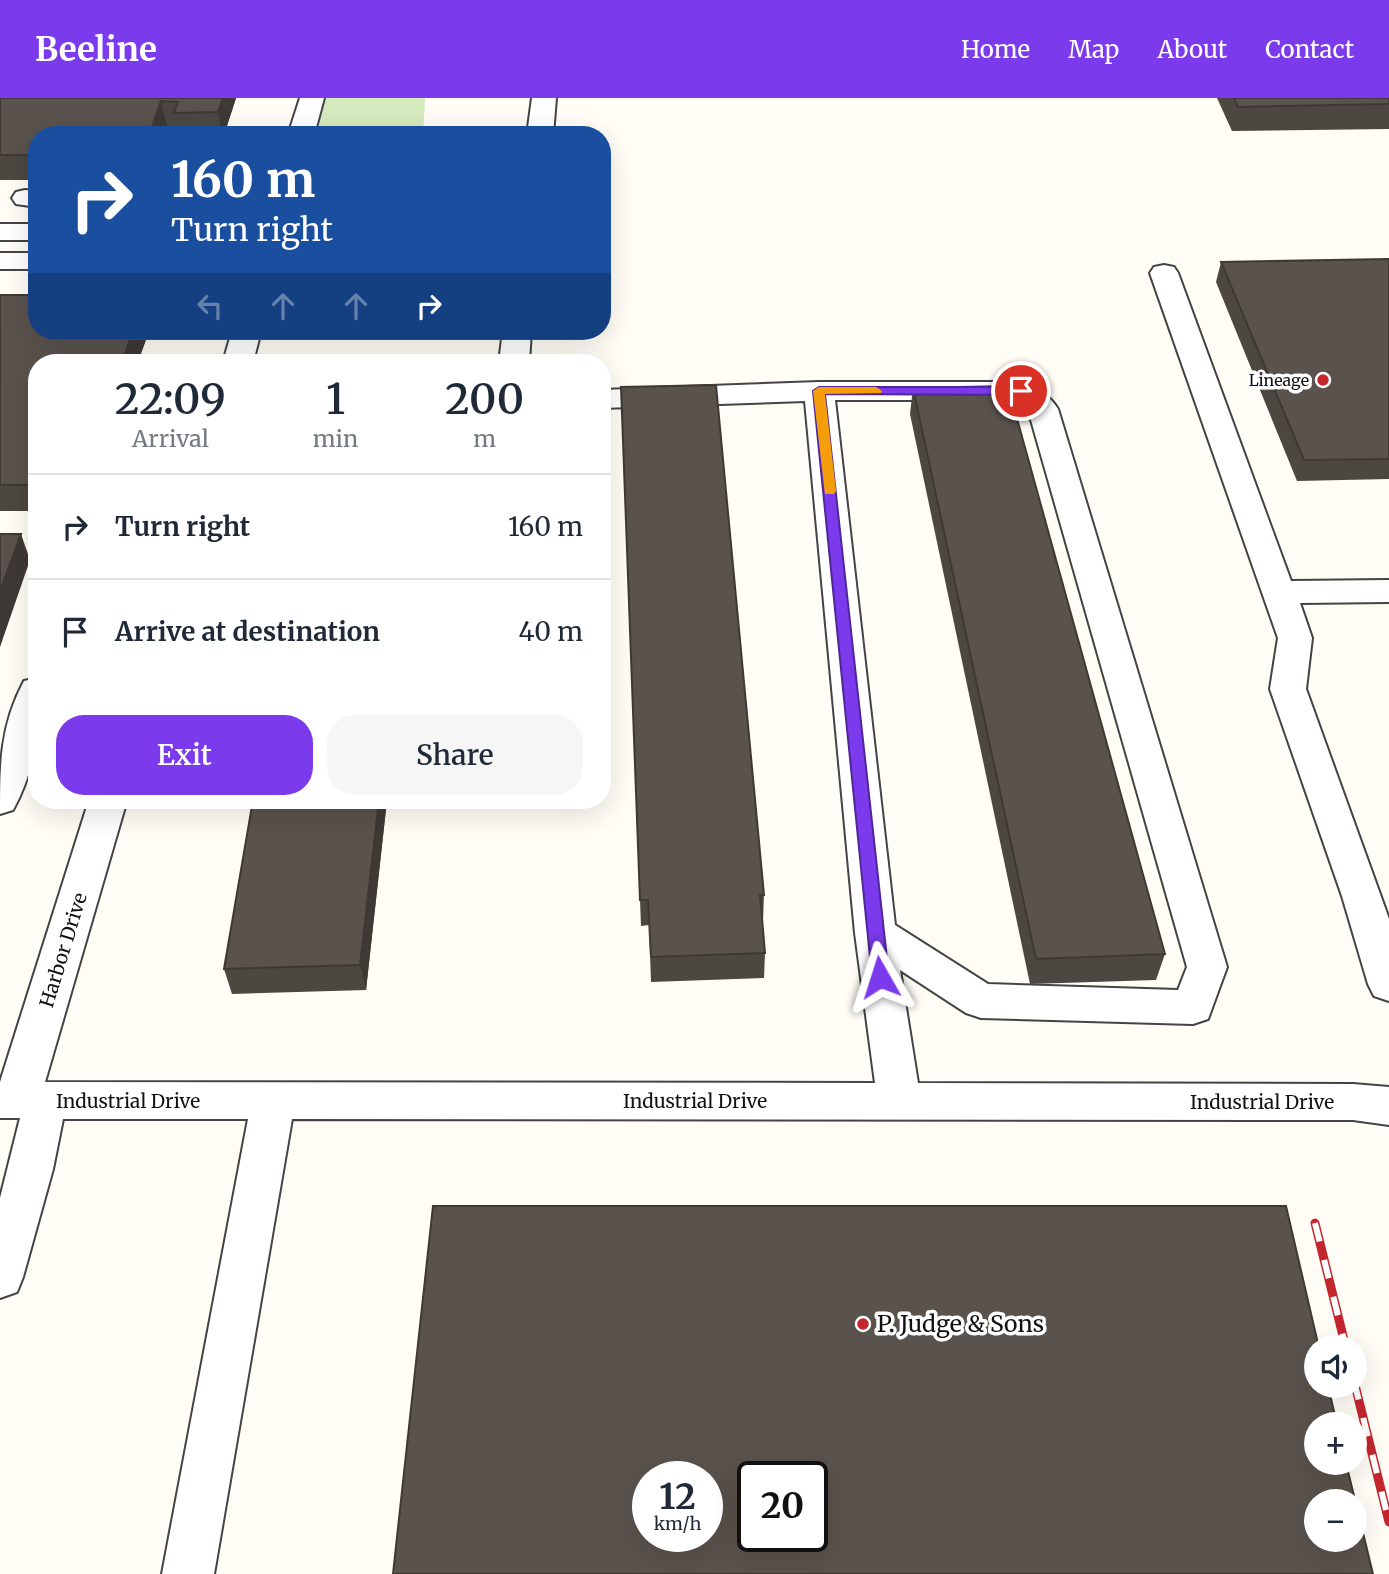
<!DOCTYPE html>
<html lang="en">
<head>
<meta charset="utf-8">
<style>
	body { margin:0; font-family:Merriweather,serif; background:#f6f6f7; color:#1f2937; height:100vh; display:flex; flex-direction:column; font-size:26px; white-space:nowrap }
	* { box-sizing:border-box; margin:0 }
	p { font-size:23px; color:#747a83 }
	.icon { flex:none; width:38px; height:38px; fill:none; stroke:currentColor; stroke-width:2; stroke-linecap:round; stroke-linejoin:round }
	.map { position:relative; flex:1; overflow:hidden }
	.side { position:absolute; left:28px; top:256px; width:583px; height:455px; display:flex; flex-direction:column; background:#fff; border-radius:28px; box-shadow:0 7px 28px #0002 }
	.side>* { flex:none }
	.guide { position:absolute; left:28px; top:28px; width:583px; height:214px; border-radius:28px; box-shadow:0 7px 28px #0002; background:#1a4fa0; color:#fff; overflow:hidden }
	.fabs { position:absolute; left:1304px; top:1237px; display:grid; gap:14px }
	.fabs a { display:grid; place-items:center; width:63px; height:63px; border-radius:50%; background:#fff; box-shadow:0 7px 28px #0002; font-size:35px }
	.speed { position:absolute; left:632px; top:1363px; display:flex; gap:14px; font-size:35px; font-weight:700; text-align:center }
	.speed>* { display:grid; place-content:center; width:91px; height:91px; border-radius:50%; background:#fff; box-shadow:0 7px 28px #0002; line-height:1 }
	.speed small { font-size:18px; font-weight:400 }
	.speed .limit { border:4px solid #111; border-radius:10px; background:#fff; color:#111 }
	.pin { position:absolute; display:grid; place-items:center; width:60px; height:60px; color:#fff; margin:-30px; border:4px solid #fff; border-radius:50%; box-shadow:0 2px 7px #0007 }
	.me { position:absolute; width:77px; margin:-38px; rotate:354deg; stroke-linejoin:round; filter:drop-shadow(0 0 5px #0008) }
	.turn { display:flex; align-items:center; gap:24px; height:147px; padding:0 28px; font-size:32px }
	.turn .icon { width:91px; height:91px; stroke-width:2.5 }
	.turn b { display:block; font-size:49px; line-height:60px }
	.lanes { display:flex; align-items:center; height:66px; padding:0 28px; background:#0003; justify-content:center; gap:35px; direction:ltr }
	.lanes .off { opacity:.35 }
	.eta { display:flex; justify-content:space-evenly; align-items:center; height:119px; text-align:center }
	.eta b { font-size:42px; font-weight:600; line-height:49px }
	.primary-button { display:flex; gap:14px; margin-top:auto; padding:14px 28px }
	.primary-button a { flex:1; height:80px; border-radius:28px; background:#7c3aed; color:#fff; font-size:28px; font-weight:600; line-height:80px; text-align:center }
	.primary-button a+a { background:#f6f6f7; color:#1f2937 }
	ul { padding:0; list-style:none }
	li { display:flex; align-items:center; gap:21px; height:105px; padding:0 28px; border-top:2px solid #e0e1e3 }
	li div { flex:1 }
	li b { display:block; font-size:26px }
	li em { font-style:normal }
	header { display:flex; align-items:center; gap:42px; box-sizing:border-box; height:98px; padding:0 35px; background:#7c3aed; color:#fff }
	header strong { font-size:33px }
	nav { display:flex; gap:38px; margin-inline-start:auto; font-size:24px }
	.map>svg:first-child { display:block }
	.green { fill:#d5ebbd }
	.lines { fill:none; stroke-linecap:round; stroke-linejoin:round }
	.minor-casing { stroke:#444; stroke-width:4 }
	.minor { fill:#fff; fill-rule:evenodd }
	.rail-casing { stroke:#c4262e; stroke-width:9 }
	.rail { stroke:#fff; stroke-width:6; stroke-dasharray:19; stroke-linecap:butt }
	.wall { fill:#4d4742 }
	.shaded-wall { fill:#3f3936 }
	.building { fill:#5a524d; stroke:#3f3936; stroke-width:2; fill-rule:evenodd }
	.route { fill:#7c3aed; stroke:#51269a; stroke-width:2 }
	.slow { fill:#f59e0b }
	.poi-dot { fill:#c4262e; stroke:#fff; stroke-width:2.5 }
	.labels { text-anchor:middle; stroke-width:7; stroke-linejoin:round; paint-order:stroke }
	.far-poi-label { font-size:16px; fill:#111; stroke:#fff; text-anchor:end }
	.street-label { font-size:19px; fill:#111; stroke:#fff }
	.near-poi-label { font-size:23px; fill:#111; stroke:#fff; text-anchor:start }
</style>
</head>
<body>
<header>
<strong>Beeline</strong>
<nav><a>Home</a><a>Map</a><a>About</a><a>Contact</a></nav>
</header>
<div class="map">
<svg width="1389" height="1476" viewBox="0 0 1389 1476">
	<rect width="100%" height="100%" fill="#fffdf5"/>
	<polygon class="green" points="316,0 425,0 423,37 305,37"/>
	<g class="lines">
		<g class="minor-casing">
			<g id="minor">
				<polygon points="300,0 324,0 314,37 288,37"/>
				<polygon points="532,0 556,0 553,37 527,37"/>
				<polygon points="25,92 37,93 37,109 16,106 12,100 16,94"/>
				<rect x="0" y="126" width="37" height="16"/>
				<rect x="0" y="155" width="37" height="16"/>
				<polygon points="1164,167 1174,169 1178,175 1291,483 1389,482 1389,504 1300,505 1312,540 1306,591 1389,821 1389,903 1374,898 1368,886 1342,798 1270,591 1278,540 1150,175 1154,169"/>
				<polygon points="232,233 261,233 253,264 223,264"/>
				<polygon points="503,233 531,233 529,264 499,264"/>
				<path d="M 819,284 L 1021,284 C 1036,288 1050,298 1058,311 L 1227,869 L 1208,921 L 1193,926 L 981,920 L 966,915 L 900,872 L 918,985 L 1353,986 L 1389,989 L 1389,1027 L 1353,1022 L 292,1021 L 214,1476 L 162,1476 L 248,1021 L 63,1021 L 53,1071 L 23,1179 L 17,1194 L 0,1200 L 0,1100 L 20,1020 L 0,1020 L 0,984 L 89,702 L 127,702 L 45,984 L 875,985 L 855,835 L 805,303 L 602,310 L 602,292 ZM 835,302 L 1014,302 L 1029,315 L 1187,869 L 1178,892 L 988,886 L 895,827 Z"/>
				<path d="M 37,580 C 37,629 38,667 13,712 L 0,716 C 0,667 0,628 24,583 Z"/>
			</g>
		</g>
		<use href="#minor" class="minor"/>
		<g class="rail-casing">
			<g id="rail">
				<polyline points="1315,1125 1346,1250"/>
				<polyline points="1354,1283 1389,1424"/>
			</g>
		</g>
		<use href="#rail" class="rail"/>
	</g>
	<g class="wall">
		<polygon points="0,0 236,0 224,37 179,37 177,28 167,28 37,37 37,82 0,82"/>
		<polygon points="1217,0 1389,0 1389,31 1232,33"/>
		<polygon points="1389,161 1389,381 1297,383 1216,184 1221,164"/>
		<polygon points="0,197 37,233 149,233 138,264 37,264 37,413 0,413"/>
		<polygon points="621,289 764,797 763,823 762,823 765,855 764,880 651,884 649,827 641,828"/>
		<polygon points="913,290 1165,856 1156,882 1030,886 910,316"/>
		<polygon points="387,702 366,892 232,896 224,871"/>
	</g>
	<g class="shaded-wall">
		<polygon points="223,0 236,0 224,37 222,37 218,14"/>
		<polygon points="161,3 167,28 164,37 149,37"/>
		<polygon points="133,233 149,233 138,264 122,264"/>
		<polygon points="21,436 30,462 0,549 0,493"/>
		<polygon points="379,702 387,702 366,892 360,867"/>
	</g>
	<g class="building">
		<polygon points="0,0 223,0 218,14 174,15 178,4 161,3 149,37 37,37 37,57 0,57"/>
		<polygon points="1234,0 1389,0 1389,6 1238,9"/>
		<polygon points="1389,161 1389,361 1304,362 1221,164"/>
		<polygon points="0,197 37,197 37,233 133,233 122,264 37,264 37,387 0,387"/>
		<polygon points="716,287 764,797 760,797 765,855 651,859 648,802 640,802 621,289"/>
		<polygon points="1008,288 1165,856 1036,861 913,290"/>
		<polygon points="0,436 21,436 0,493"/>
		<polygon points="253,702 379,702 360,867 224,871"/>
		<path d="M 433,1108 L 1286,1108 L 1319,1250 L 1316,1250 L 1316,1288 L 1328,1288 L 1337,1326 L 1316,1326 L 1316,1365 L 1346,1365 L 1373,1476 L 393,1476 ZM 648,1379 L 707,1379 L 707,1438 L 648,1438 ZM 752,1379 L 812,1379 L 812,1438 L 752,1438 ZM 1316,1404 L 1354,1404 L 1354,1442 L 1316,1442 Z"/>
	</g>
	<polygon class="route" points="819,289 1021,289 1028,293 1021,297 825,296 889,879 886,884 874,884 872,879 813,293"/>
	<polygon class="slow" points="876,289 882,293 881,295 825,296 836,393 834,396 825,396 813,293 819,289"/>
	<g class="poi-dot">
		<circle cx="1323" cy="282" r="7"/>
		<circle cx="863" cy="1226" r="7"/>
	</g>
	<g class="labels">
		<g class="far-poi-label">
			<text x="1309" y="288">Lineage</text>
		</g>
		<g class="street-label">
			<text transform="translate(63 852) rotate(-73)" y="7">Harbor Drive</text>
			<text x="128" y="1010">Industrial Drive</text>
			<text x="695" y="1010">Industrial Drive</text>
			<text x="1262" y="1011">Industrial Drive</text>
		</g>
		<g class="near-poi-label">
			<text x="877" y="1234">P. Judge &amp; Sons</text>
		</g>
	</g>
</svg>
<div class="fabs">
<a><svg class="icon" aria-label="sound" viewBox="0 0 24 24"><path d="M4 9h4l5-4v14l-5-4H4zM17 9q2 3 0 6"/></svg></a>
<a>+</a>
<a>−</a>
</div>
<div class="speed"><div>12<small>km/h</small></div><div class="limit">20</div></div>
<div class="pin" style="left:1021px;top:293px;background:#d93025"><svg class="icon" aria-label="arrive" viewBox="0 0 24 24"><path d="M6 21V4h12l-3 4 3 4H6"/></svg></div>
<svg class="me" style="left:880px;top:879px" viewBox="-20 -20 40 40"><path d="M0-17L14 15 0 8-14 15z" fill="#7c3aed" stroke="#fff" stroke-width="4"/></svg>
<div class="guide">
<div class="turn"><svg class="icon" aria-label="right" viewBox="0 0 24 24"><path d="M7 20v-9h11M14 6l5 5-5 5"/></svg><div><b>160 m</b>Turn right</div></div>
<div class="lanes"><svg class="icon off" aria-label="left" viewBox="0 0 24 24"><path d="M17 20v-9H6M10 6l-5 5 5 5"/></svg><svg class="icon off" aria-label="ahead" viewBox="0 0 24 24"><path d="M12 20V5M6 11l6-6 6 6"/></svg><svg class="icon off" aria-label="ahead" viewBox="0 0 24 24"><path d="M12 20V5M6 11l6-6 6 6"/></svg><svg class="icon" aria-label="right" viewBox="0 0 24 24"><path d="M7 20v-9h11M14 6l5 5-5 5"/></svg></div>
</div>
<section class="side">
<div class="eta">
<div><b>22:09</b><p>Arrival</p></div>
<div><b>1</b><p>min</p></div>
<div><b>200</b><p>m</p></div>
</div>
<ul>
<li><svg class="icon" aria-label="right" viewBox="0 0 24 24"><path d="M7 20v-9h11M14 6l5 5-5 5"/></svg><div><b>Turn right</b></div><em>160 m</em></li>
<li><svg class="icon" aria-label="arrive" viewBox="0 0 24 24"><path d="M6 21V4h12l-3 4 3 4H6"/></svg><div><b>Arrive at destination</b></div><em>40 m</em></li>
</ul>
<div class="primary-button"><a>Exit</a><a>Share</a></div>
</section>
</div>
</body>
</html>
